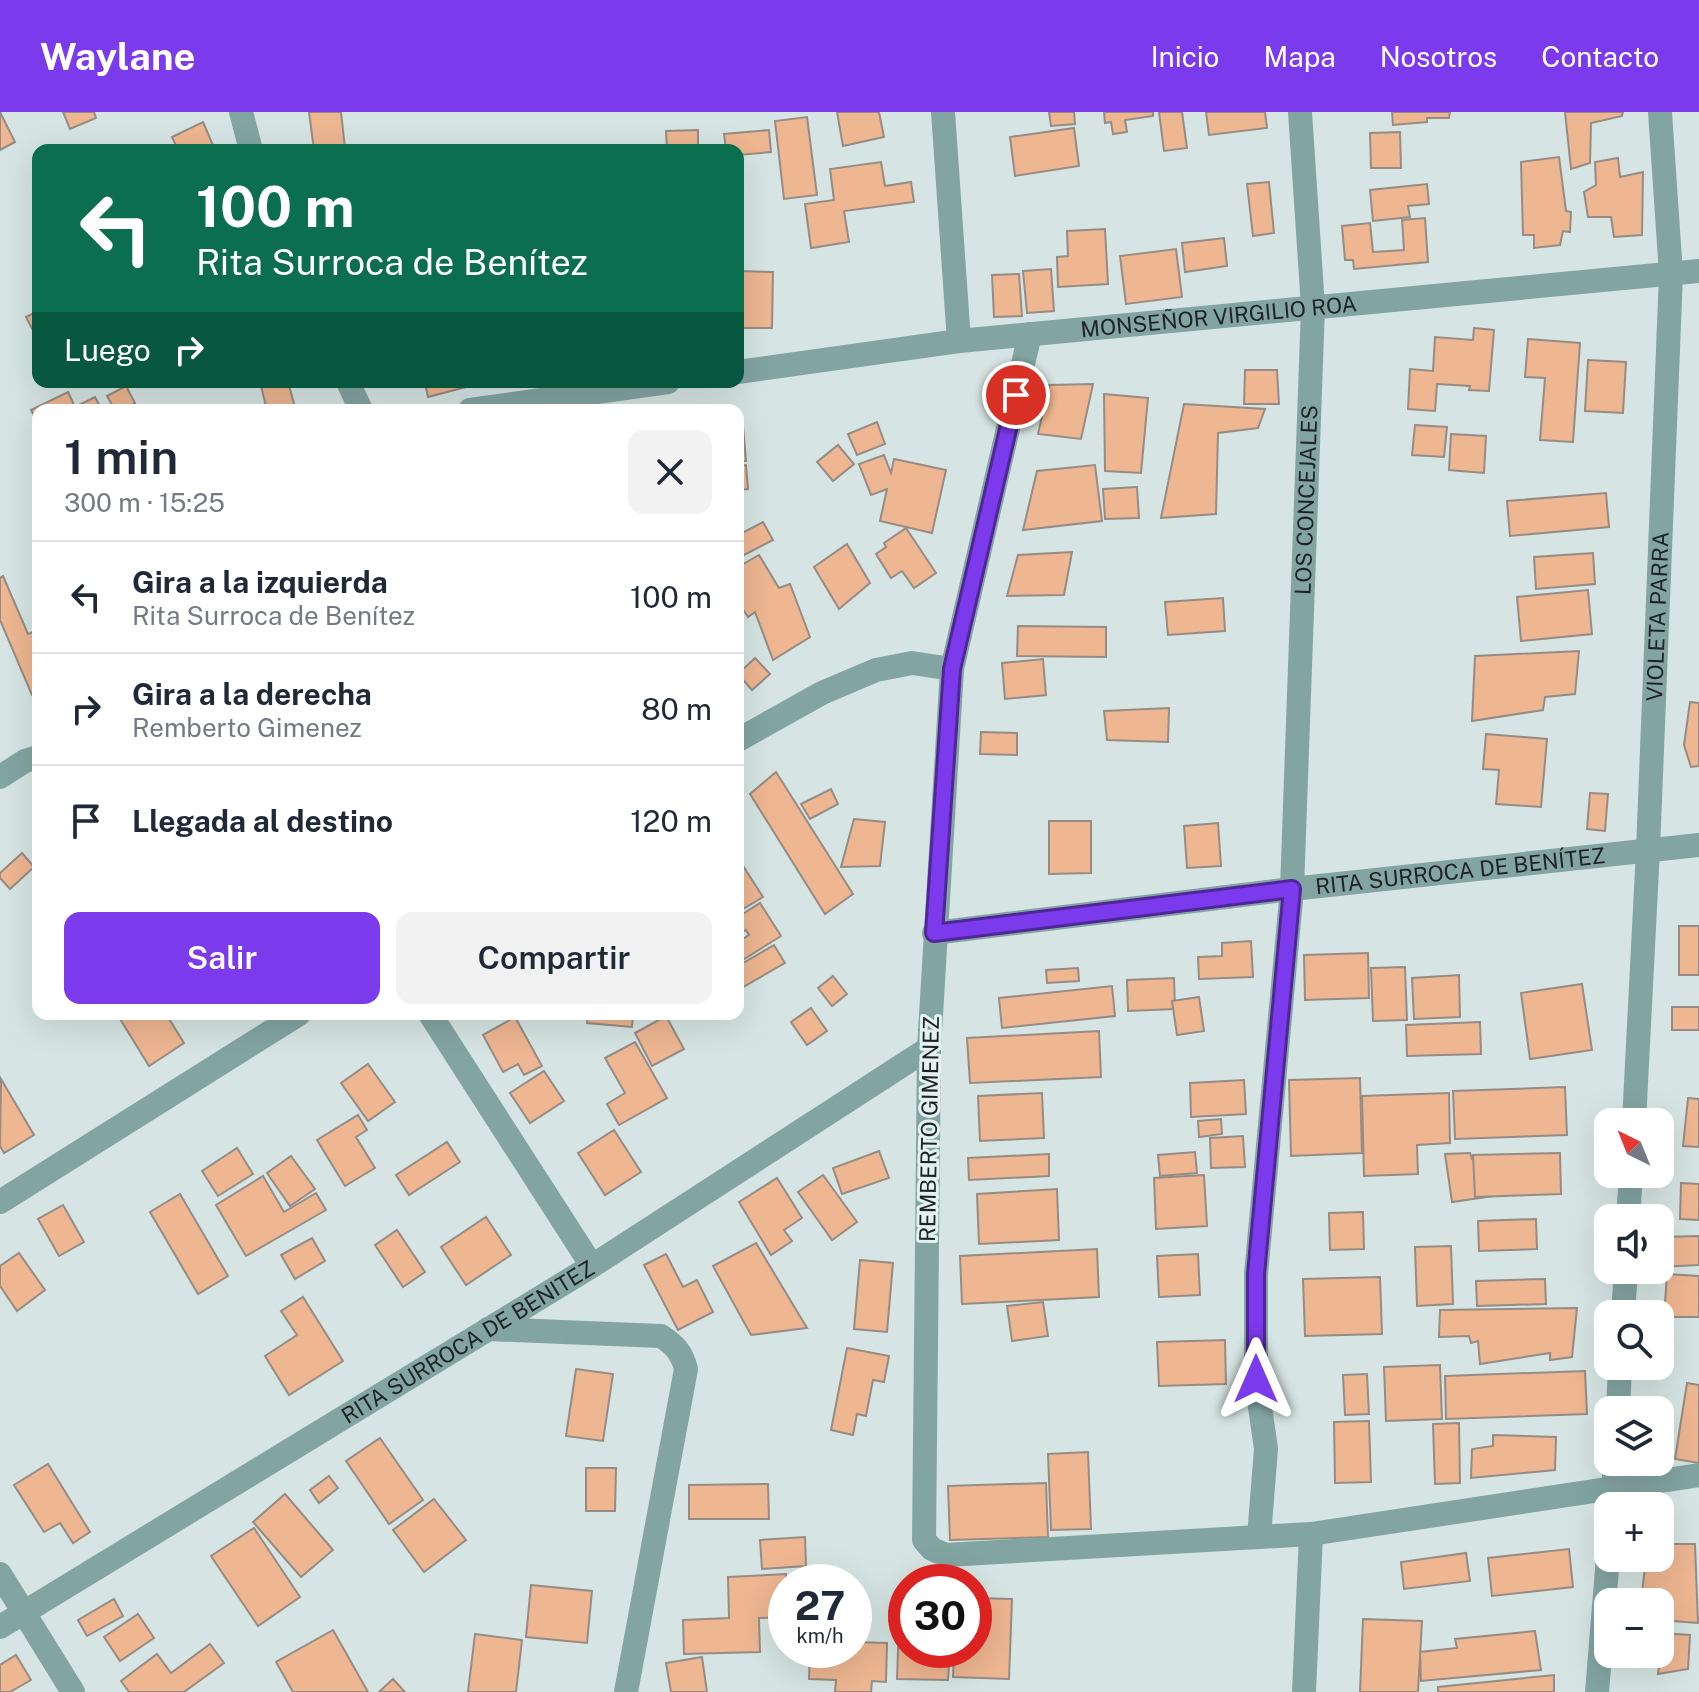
<!DOCTYPE html>
<html lang="es">
<head>
<meta charset="utf-8">
<style>
	body { margin:0; font-family:"Public Sans",sans-serif; background:#f2f2f3; color:#1f2937; height:100vh; display:flex; flex-direction:column; font-size:30px; white-space:nowrap }
	* { box-sizing:border-box; margin:0 }
	p { font-size:26px; color:#747a83 }
	.icon { flex:none; width:44px; height:44px; fill:none; stroke:currentColor; stroke-width:2; stroke-linecap:round; stroke-linejoin:round }
	.map { position:relative; flex:1; overflow:hidden }
	.sheet { position:absolute; left:32px; top:292px; width:712px; height:616px; display:flex; flex-direction:column; background:#fff; border-radius:16px; box-shadow:0 8px 32px #0002 }
	.sheet>* { flex:none }
	.banner { position:absolute; left:32px; top:32px; width:712px; height:244px; border-radius:16px; box-shadow:0 8px 32px #0002; background:#0b6e4f; color:#fff; overflow:hidden }
	.needle { width:52px; rotate:317deg }
	.controls { position:absolute; left:1594px; top:996px; display:grid; gap:16px }
	.controls a { display:grid; place-items:center; width:80px; height:80px; border-radius:16px; background:#fff; box-shadow:0 8px 32px #0002; font-size:40px }
	.speed { position:absolute; left:768px; top:1452px; display:flex; gap:16px; font-size:40px; font-weight:700; text-align:center }
	.speed>* { display:grid; place-content:center; width:104px; height:104px; border-radius:50%; background:#fff; box-shadow:0 8px 32px #0002; line-height:1 }
	.speed small { font-size:20px; font-weight:400 }
	.speed .limit { border:12px solid #d22; background:#fff; color:#111 }
	.pin { position:absolute; display:grid; place-items:center; width:68px; height:68px; color:#fff; margin:-34px; border:4px solid #fff; border-radius:50%; box-shadow:0 2px 8px #0007 }
	.me { position:absolute; width:88px; margin:-44px; rotate:0deg; stroke-linejoin:round; filter:drop-shadow(0 0 6px #0008) }
	.turn { display:flex; align-items:center; gap:28px; height:168px; padding:0 32px; font-size:36px }
	.turn .icon { width:104px; height:104px; stroke-width:2.5 }
	.turn b { display:block; font-size:56px; line-height:68px }
	.then { display:flex; align-items:center; height:76px; padding:0 32px; background:#0003; gap:16px; font-size:30px }
	.round { display:grid; place-items:center; flex:none; width:84px; height:84px; border-radius:16px; background:#f2f2f3 }
	.summary { display:flex; align-items:center; justify-content:space-between; height:136px; padding:0 32px }
	h1 { font-size:48px; font-weight:600; line-height:60px }
	.cta { display:flex; gap:16px; margin-top:auto; padding:16px 32px }
	.cta a { flex:1; height:92px; border-radius:16px; background:#7c3aed; color:#fff; font-size:32px; font-weight:600; line-height:92px; text-align:center }
	.cta a+a { background:#f2f2f3; color:#1f2937 }
	ul { padding:0; list-style:none }
	li { display:flex; align-items:center; gap:24px; height:112px; padding:0 32px; border-top:2px solid #e0e1e3 }
	li div { flex:1 }
	li b { display:block; font-size:30px }
	li em { font-style:normal }
	header { display:flex; align-items:center; gap:48px; box-sizing:border-box; height:112px; padding:0 40px; background:#7c3aed; color:#fff }
	header strong { font-size:38px }
	nav { display:flex; gap:44px; margin-inline-start:auto; font-size:28px }
	.map>svg:first-child { display:block }
	.building { fill:#eeb691; stroke:#968c85; stroke-width:2 }
	.lines { fill:none; stroke-linecap:round; stroke-linejoin:round }
	.street { stroke:#83a5a2; stroke-width:24 }
	.route-casing { stroke:#51269a; stroke-width:20 }
	.route { stroke:#7c3aed; stroke-width:14 }
	.labels { text-anchor:middle; stroke-width:6; stroke-linejoin:round; paint-order:stroke }
	.street-label { font-size:22px; fill:#1e2423; stroke:#e3f2f1 }
</style>
</head>
<body>
<header>
<strong>Waylane</strong>
<nav><a>Inicio</a><a>Mapa</a><a>Nosotros</a><a>Contacto</a></nav>
</header>
<div class="map">
<svg width="1699" height="1580" viewBox="0 0 1699 1580">
	<rect width="100%" height="100%" fill="#d6e5e3"/>
	<g class="building">
		<polygon points="0,0 15,30 0,38"/>
		<polygon points="63,0 94,0 96,6 70,17"/>
		<polygon points="309,0 341,0 345,36 314,38"/>
		<polygon points="837,0 879,0 884,25 843,34"/>
		<polygon points="1049,0 1074,0 1075,12 1051,14"/>
		<polygon points="1104,0 1153,0 1153,4 1125,8 1127,20 1113,22 1111,10 1105,11"/>
		<polygon points="1159,0 1182,0 1187,36 1164,39"/>
		<polygon points="1206,0 1265,0 1267,16 1209,23"/>
		<polygon points="1392,0 1450,0 1449,6 1427,6 1427,10 1393,13"/>
		<polygon points="1565,0 1623,0 1622,4 1591,11 1590,51 1571,57"/>
		<polygon points="807,5 817,83 784,87 775,9"/>
		<polygon points="203,10 215,38 178,38 172,25"/>
		<polygon points="1074,16 1079,54 1015,64 1010,25"/>
		<polygon points="698,18 698,38 667,38 666,19"/>
		<polygon points="769,18 771,40 738,43 738,38 726,38 724,22"/>
		<polygon points="1400,20 1401,56 1371,56 1370,21"/>
		<polygon points="1559,45 1566,99 1571,100 1570,120 1563,119 1560,133 1534,136 1534,123 1523,123 1521,50"/>
		<polygon points="1618,46 1620,65 1643,60 1642,123 1614,125 1611,105 1588,105 1584,80 1596,73 1595,50"/>
		<polygon points="881,50 885,74 911,70 914,90 844,99 849,130 811,136 805,92 834,88 830,57"/>
		<polygon points="1269,70 1274,121 1253,124 1247,72"/>
		<polygon points="1427,72 1429,92 1408,94 1410,105 1373,109 1370,78"/>
		<polygon points="1425,106 1428,150 1354,157 1353,148 1345,148 1342,114 1370,111 1373,140 1404,138 1402,108"/>
		<polygon points="1105,117 1108,172 1058,175 1057,145 1068,144 1067,119"/>
		<polygon points="1224,126 1227,154 1185,160 1182,131"/>
		<polygon points="1176,137 1182,185 1126,192 1120,144"/>
		<polygon points="1051,157 1054,199 1027,201 1023,159"/>
		<polygon points="738,159 773,160 772,216 738,216"/>
		<polygon points="1019,162 1022,204 994,205 992,163"/>
		<polygon points="38,199 38,228 26,205"/>
		<polygon points="1474,216 1494,218 1489,279 1469,278 1470,274 1437,272 1435,299 1408,297 1410,257 1433,259 1435,225 1473,228"/>
		<polygon points="1528,227 1580,231 1573,330 1540,328 1545,266 1525,265"/>
		<polygon points="1588,248 1626,250 1623,301 1585,299"/>
		<polygon points="1245,258 1277,258 1279,292 1244,292"/>
		<polygon points="260,270 288,270 295,295 283,298 267,298"/>
		<polygon points="408,270 469,270 470,274 428,285 425,271 410,275"/>
		<polygon points="1093,272 1081,327 1038,322 1049,273"/>
		<polygon points="126,274 135,291 123,298 115,298 107,284"/>
		<polygon points="68,280 75,295 95,285 102,298 38,298 38,311 31,298"/>
		<polygon points="1104,282 1148,286 1141,361 1105,359"/>
		<polygon points="1184,292 1265,297 1258,316 1218,321 1216,402 1161,406"/>
		<polygon points="877,310 885,332 857,343 848,322"/>
		<polygon points="1415,313 1447,315 1444,345 1412,343"/>
		<polygon points="743,314 746,349 738,350 738,315"/>
		<polygon points="1451,322 1486,324 1484,361 1449,358"/>
		<polygon points="838,333 854,352 833,369 817,350"/>
		<polygon points="884,343 891,361 894,347 946,358 932,421 880,409 887,377 871,383 859,352"/>
		<polygon points="746,353 748,377 738,378 738,354"/>
		<polygon points="1095,353 1102,409 1023,418 1037,359"/>
		<polygon points="1137,375 1139,406 1105,407 1103,377"/>
		<polygon points="1606,381 1609,415 1510,424 1507,389"/>
		<polygon points="763,410 773,428 738,446 738,423"/>
		<polygon points="906,416 936,461 914,476 902,459 891,466 876,442 886,435 884,431"/>
		<polygon points="847,432 870,471 839,497 814,455"/>
		<polygon points="1072,440 1064,483 1007,484 1018,443"/>
		<polygon points="1593,441 1595,472 1536,477 1534,445"/>
		<polygon points="759,443 779,476 790,472 810,525 773,548 755,500 748,505 738,490 738,455"/>
		<polygon points="3,464 28,522 38,518 38,581 32,583 0,508 0,466"/>
		<polygon points="1588,478 1592,522 1521,529 1517,485"/>
		<polygon points="1223,486 1225,519 1168,523 1165,490"/>
		<polygon points="1018,514 1106,515 1106,545 1017,544"/>
		<polygon points="1579,539 1575,582 1545,585 1543,598 1472,609 1475,544"/>
		<polygon points="755,546 770,562 752,578 738,562"/>
		<polygon points="1043,547 1046,583 1005,587 1002,551"/>
		<polygon points="1690,590 1699,591 1699,654 1691,655 1684,633"/>
		<polygon points="1169,596 1168,630 1107,628 1104,599"/>
		<polygon points="981,620 1017,621 1017,643 980,642"/>
		<polygon points="1486,622 1547,627 1541,695 1496,692 1499,658 1483,657"/>
		<polygon points="776,660 853,782 825,802 750,682"/>
		<polygon points="831,677 838,692 810,707 801,692"/>
		<polygon points="1590,681 1608,682 1605,719 1587,717"/>
		<polygon points="854,707 885,710 880,754 841,755"/>
		<polygon points="1049,709 1091,709 1091,761 1049,762"/>
		<polygon points="1218,711 1221,754 1187,756 1184,714"/>
		<polygon points="22,741 34,755 10,777 0,766 0,761"/>
		<polygon points="738,746 763,785 738,800"/>
		<polygon points="760,791 781,824 738,851 738,830 749,823 746,818 738,823 738,805"/>
		<rect x="1679" y="814" width="20" height="49"/>
		<polygon points="1251,829 1253,865 1199,867 1198,845 1222,844 1222,831"/>
		<polygon points="774,833 785,851 738,878 738,854"/>
		<polygon points="1368,841 1369,886 1305,888 1304,843"/>
		<polygon points="1405,855 1407,908 1373,909 1371,856"/>
		<polygon points="1078,856 1079,869 1047,871 1046,858"/>
		<polygon points="1459,863 1460,905 1414,907 1412,866"/>
		<polygon points="833,864 847,882 832,894 818,876"/>
		<polygon points="1174,866 1175,897 1128,899 1127,868"/>
		<polygon points="1582,872 1592,938 1530,947 1521,881"/>
		<polygon points="1112,874 1115,904 1002,916 999,886"/>
		<polygon points="1199,885 1204,919 1177,923 1172,889"/>
		<rect x="1672" y="895" width="27" height="23"/>
		<polygon points="811,896 827,919 807,933 791,910"/>
		<polygon points="117,902 166,902 184,931 149,954"/>
		<polygon points="588,902 633,902 632,915 587,911"/>
		<polygon points="666,904 684,937 652,954 635,921"/>
		<polygon points="515,905 542,954 524,963 518,952 503,960 483,923"/>
		<polygon points="1480,910 1481,942 1407,944 1406,913"/>
		<polygon points="1099,919 1101,965 970,971 967,926"/>
		<polygon points="635,930 667,986 619,1013 607,992 625,981 605,946"/>
		<polygon points="368,952 395,990 368,1009 341,971"/>
		<polygon points="544,959 564,989 530,1011 510,981"/>
		<polygon points="1360,966 1362,1041 1291,1044 1289,968"/>
		<polygon points="1,967 34,1023 4,1041 0,1034"/>
		<polygon points="1244,968 1246,1002 1191,1005 1190,971"/>
		<polygon points="1565,975 1567,1023 1455,1027 1453,979"/>
		<polygon points="1042,981 1044,1026 980,1029 978,984"/>
		<polygon points="1449,981 1450,1031 1417,1033 1418,1062 1364,1064 1362,984"/>
		<polygon points="1688,986 1699,987 1699,1035 1683,1034"/>
		<polygon points="358,1003 367,1018 356,1025 375,1056 345,1074 317,1028"/>
		<polygon points="1221,1007 1222,1022 1199,1025 1198,1009"/>
		<polygon points="614,1018 641,1060 605,1083 578,1041"/>
		<polygon points="1243,1024 1245,1055 1211,1056 1210,1026"/>
		<polygon points="447,1030 460,1050 409,1083 396,1063"/>
		<polygon points="237,1036 253,1062 218,1084 202,1059"/>
		<polygon points="879,1039 889,1066 842,1082 833,1056"/>
		<polygon points="1195,1040 1197,1061 1160,1064 1158,1043"/>
		<polygon points="1470,1041 1472,1047 1499,1045 1501,1083 1452,1090 1445,1042"/>
		<polygon points="1560,1041 1561,1082 1475,1085 1473,1043"/>
		<polygon points="1049,1042 1049,1064 969,1068 968,1046"/>
		<polygon points="291,1044 315,1077 290,1094 267,1061"/>
		<polygon points="823,1063 857,1110 832,1128 798,1080"/>
		<polygon points="1204,1063 1207,1114 1156,1117 1154,1066"/>
		<polygon points="263,1064 284,1100 316,1081 326,1098 246,1144 216,1093"/>
		<polygon points="777,1066 802,1106 784,1118 792,1129 771,1143 739,1090"/>
		<polygon points="1681,1071 1699,1072 1699,1108 1680,1107"/>
		<polygon points="1057,1077 1059,1128 979,1132 977,1082"/>
		<polygon points="180,1082 228,1164 198,1182 150,1100"/>
		<polygon points="63,1093 84,1130 59,1144 38,1107"/>
		<polygon points="1363,1100 1364,1137 1330,1138 1329,1101"/>
		<polygon points="486,1105 511,1143 466,1173 441,1135"/>
		<polygon points="1536,1107 1537,1137 1479,1139 1478,1109"/>
		<polygon points="397,1118 425,1160 403,1175 375,1133"/>
		<polygon points="1699,1124 1699,1153 1660,1155 1660,1125"/>
		<polygon points="312,1126 325,1149 295,1167 281,1143"/>
		<polygon points="756,1131 807,1216 751,1223 713,1154"/>
		<polygon points="1451,1134 1453,1192 1417,1194 1415,1135"/>
		<polygon points="1097,1137 1099,1185 962,1192 960,1144"/>
		<polygon points="19,1141 45,1178 17,1199 0,1174 0,1154"/>
		<polygon points="666,1142 683,1175 697,1168 713,1200 678,1218 644,1153"/>
		<polygon points="1198,1142 1200,1183 1159,1185 1157,1144"/>
		<polygon points="860,1148 893,1151 887,1220 854,1217"/>
		<polygon points="1667,1162 1699,1164 1699,1205 1664,1205"/>
		<polygon points="1380,1165 1382,1222 1305,1224 1303,1167"/>
		<polygon points="1545,1167 1546,1192 1477,1194 1476,1169"/>
		<polygon points="303,1185 343,1249 289,1283 265,1244 297,1223 281,1199"/>
		<polygon points="1043,1190 1048,1224 1012,1229 1007,1194"/>
		<polygon points="1577,1196 1572,1245 1550,1248 1550,1241 1480,1252 1478,1229 1471,1231 1469,1224 1439,1225 1440,1198"/>
		<polygon points="1225,1228 1226,1272 1159,1274 1157,1230"/>
		<polygon points="847,1236 889,1244 884,1270 873,1268 866,1304 857,1302 853,1323 831,1318"/>
		<polygon points="1440,1253 1442,1307 1386,1309 1384,1255"/>
		<polygon points="576,1257 613,1262 603,1329 566,1324"/>
		<polygon points="1585,1259 1587,1302 1446,1307 1445,1264"/>
		<polygon points="1367,1262 1369,1302 1345,1303 1343,1263"/>
		<polygon points="1687,1271 1699,1273 1699,1351 1675,1347"/>
		<polygon points="1369,1309 1371,1370 1335,1371 1334,1310"/>
		<polygon points="1459,1311 1460,1371 1435,1372 1433,1312"/>
		<polygon points="1493,1323 1556,1325 1555,1358 1471,1366 1472,1337 1493,1334"/>
		<polygon points="380,1326 423,1388 389,1412 346,1349"/>
		<polygon points="1088,1340 1091,1417 1051,1418 1048,1342"/>
		<polygon points="48,1352 90,1420 73,1431 60,1411 44,1420 14,1373"/>
		<polygon points="586,1356 616,1356 615,1399 586,1399"/>
		<polygon points="329,1364 338,1376 319,1391 310,1378"/>
		<polygon points="1046,1371 1048,1425 950,1428 948,1374"/>
		<polygon points="768,1372 769,1407 689,1407 689,1373"/>
		<polygon points="285,1382 333,1438 301,1465 253,1410"/>
		<polygon points="434,1387 466,1428 424,1460 393,1418"/>
		<polygon points="254,1416 300,1485 258,1514 211,1444"/>
		<polygon points="805,1425 806,1454 762,1457 760,1428"/>
		<polygon points="1660,1432 1695,1432 1698,1511 1660,1508 1660,1490 1641,1490 1646,1446 1660,1446"/>
		<polygon points="1569,1437 1573,1475 1492,1484 1488,1446"/>
		<polygon points="1466,1441 1470,1469 1404,1477 1401,1450"/>
		<polygon points="786,1462 786,1505 759,1506 760,1540 684,1542 683,1508 729,1506 728,1465"/>
		<polygon points="531,1473 592,1479 587,1531 526,1525"/>
		<polygon points="900,1484 906,1484 906,1538 950,1538 948,1568 897,1567"/>
		<polygon points="974,1486 1012,1487 1009,1567 953,1565 954,1538 974,1538"/>
		<polygon points="114,1487 123,1504 87,1524 78,1508"/>
		<polygon points="138,1502 154,1526 120,1549 104,1525"/>
		<polygon points="1363,1507 1422,1509 1418,1580 1360,1580"/>
		<polygon points="333,1518 368,1580 293,1580 276,1550"/>
		<polygon points="1535,1519 1541,1558 1421,1569 1420,1540 1457,1536 1455,1527"/>
		<polygon points="1660,1521 1690,1523 1688,1557 1658,1562 1661,1539"/>
		<polygon points="475,1522 522,1528 516,1580 468,1580"/>
		<polygon points="854,1530 887,1531 886,1570 872,1569 871,1580 835,1580 836,1568 809,1567 810,1538 854,1538"/>
		<polygon points="210,1532 224,1551 184,1580 129,1580 121,1569 157,1542 171,1561"/>
		<polygon points="16,1543 31,1568 10,1580 0,1580 0,1553"/>
		<polygon points="702,1545 707,1580 671,1580 666,1551"/>
		<polygon points="1554,1563 1554,1580 1438,1580 1438,1575"/>
		<polygon points="393,1567 405,1580 379,1580"/>
	</g>
	<g class="lines">
		<g class="street">
			<polyline points="241,0 251,38"/>
			<polyline points="943,0 959,229"/>
			<polyline points="1030,222 952,557 929,936 924,1428 932,1437 946,1443 1311,1422 1699,1363"/>
			<path id="s1" d="M 738,260 L 959,229 L 1699,159"/>
			<polyline points="348,270 361,298"/>
			<polyline points="470,298 668,270"/>
			<polyline points="738,628 822,581 876,558 912,551 952,557"/>
			<polyline points="0,665 25,649 38,645"/>
			<path id="s2" d="M 934,821 L 1292,777 L 1699,733"/>
			<polyline points="430,902 592,1154"/>
			<path id="s3" d="M 1634,1010 L 1648,738 L 1671,162 L 1660,0"/>
			<polyline points="0,1090 299,902"/>
			<polyline points="1628,1106 1631,1062"/>
			<polyline points="1623,1202 1626,1158"/>
			<path d="M 488,1217 L 661,1224 C 675,1233 682,1241 686,1257 L 626,1580"/>
			<polyline points="1618,1298 1620,1254"/>
			<polyline points="1612,1394 1615,1350"/>
			<path id="s4" d="M 1259,1425 L 1266,1337 L 1256,1267 L 1256,1162 L 1292,777 L 1313,195 L 1300,0"/>
			<polyline points="0,1462 73,1580"/>
			<path id="s5" d="M 0,1515 L 592,1154 L 929,936"/>
			<polyline points="1304,1580 1311,1422"/>
			<polyline points="1597,1580 1608,1445"/>
		</g>
	</g>
	<g class="lines">
		<g class="route-casing">
			<polyline id="route" points="1016,283 952,557 934,821 1292,777 1256,1162 1256,1267"/>
		</g>
		<use href="#route" class="route"/>
	</g>
	<g class="labels">
		<g class="street-label">
			<text dy="8" stroke="none"><textPath href="#s1" startOffset="484">MONSEÑOR VIRGILIO ROA</textPath></text>
			<text dy="8" stroke="none"><textPath href="#s4" startOffset="1040">LOS CONCEJALES</textPath></text>
			<text dy="8" stroke="none"><textPath href="#s3" startOffset="506">VIOLETA PARRA</textPath></text>
			<text dy="8" stroke="none"><textPath href="#s2" startOffset="530">RITA SURROCA DE BENÍTEZ</textPath></text>
			<text transform="translate(929 1017) rotate(-89)" y="8">REMBERTO GIMENEZ</text>
			<text dy="8" stroke="none"><textPath href="#s5" startOffset="548">RITA SURROCA DE BENITEZ</textPath></text>
		</g>
	</g>
</svg>
<div class="controls">
<a><svg class="needle" viewBox="-14 -14 28 28"><path d="M0-13l5 13h-10z" fill="#e53935"/><path d="M0 13l5-13h-10z" fill="#747a83"/></svg></a>
<a><svg class="icon" aria-label="sound" viewBox="0 0 24 24"><path d="M4 9h4l5-4v14l-5-4H4zM17 9q2 3 0 6"/></svg></a>
<a><svg class="icon" aria-label="search" viewBox="0 0 24 24"><circle cx="10" cy="10" r="6"/><path d="M15 15l6 6"/></svg></a>
<a><svg class="icon" aria-label="layers" viewBox="0 0 24 24"><path d="M12 4l9 5-9 5-9-5zM3 14l9 5 9-5"/></svg></a>
<a>+</a>
<a>−</a>
</div>
<div class="speed"><div>27<small>km/h</small></div><div class="limit">30</div></div>
<div class="pin" style="left:1016px;top:283px;background:#d93025"><svg class="icon" aria-label="arrive" viewBox="0 0 24 24"><path d="M6 21V4h12l-3 4 3 4H6"/></svg></div>
<svg class="me" style="left:1256px;top:1267px" viewBox="-20 -20 40 40"><path d="M0-17L14 15 0 8-14 15z" fill="#7c3aed" stroke="#fff" stroke-width="4"/></svg>
<div class="banner">
<div class="turn"><svg class="icon" aria-label="left" viewBox="0 0 24 24"><path d="M17 20v-9H6M10 6l-5 5 5 5"/></svg><div><b>100 m</b>Rita Surroca de Benítez</div></div>
<div class="then">Luego<svg class="icon" aria-label="right" viewBox="0 0 24 24"><path d="M7 20v-9h11M14 6l5 5-5 5"/></svg></div>
</div>
<section class="sheet">
<div class="summary"><div><h1>1 min</h1><p>300 m · 15:25</p></div><a class="round"><svg class="icon" aria-label="close" viewBox="0 0 24 24"><path d="M6 6l12 12M18 6L6 18"/></svg></a></div>
<ul>
<li><svg class="icon" aria-label="left" viewBox="0 0 24 24"><path d="M17 20v-9H6M10 6l-5 5 5 5"/></svg><div><b>Gira a la izquierda</b><p>Rita Surroca de Benítez</p></div><em>100 m</em></li>
<li><svg class="icon" aria-label="right" viewBox="0 0 24 24"><path d="M7 20v-9h11M14 6l5 5-5 5"/></svg><div><b>Gira a la derecha</b><p>Remberto Gimenez</p></div><em>80 m</em></li>
<li><svg class="icon" aria-label="arrive" viewBox="0 0 24 24"><path d="M6 21V4h12l-3 4 3 4H6"/></svg><div><b>Llegada al destino</b></div><em>120 m</em></li>
</ul>
<div class="cta"><a>Salir</a><a>Compartir</a></div>
</section>
</div>
</body>
</html>
